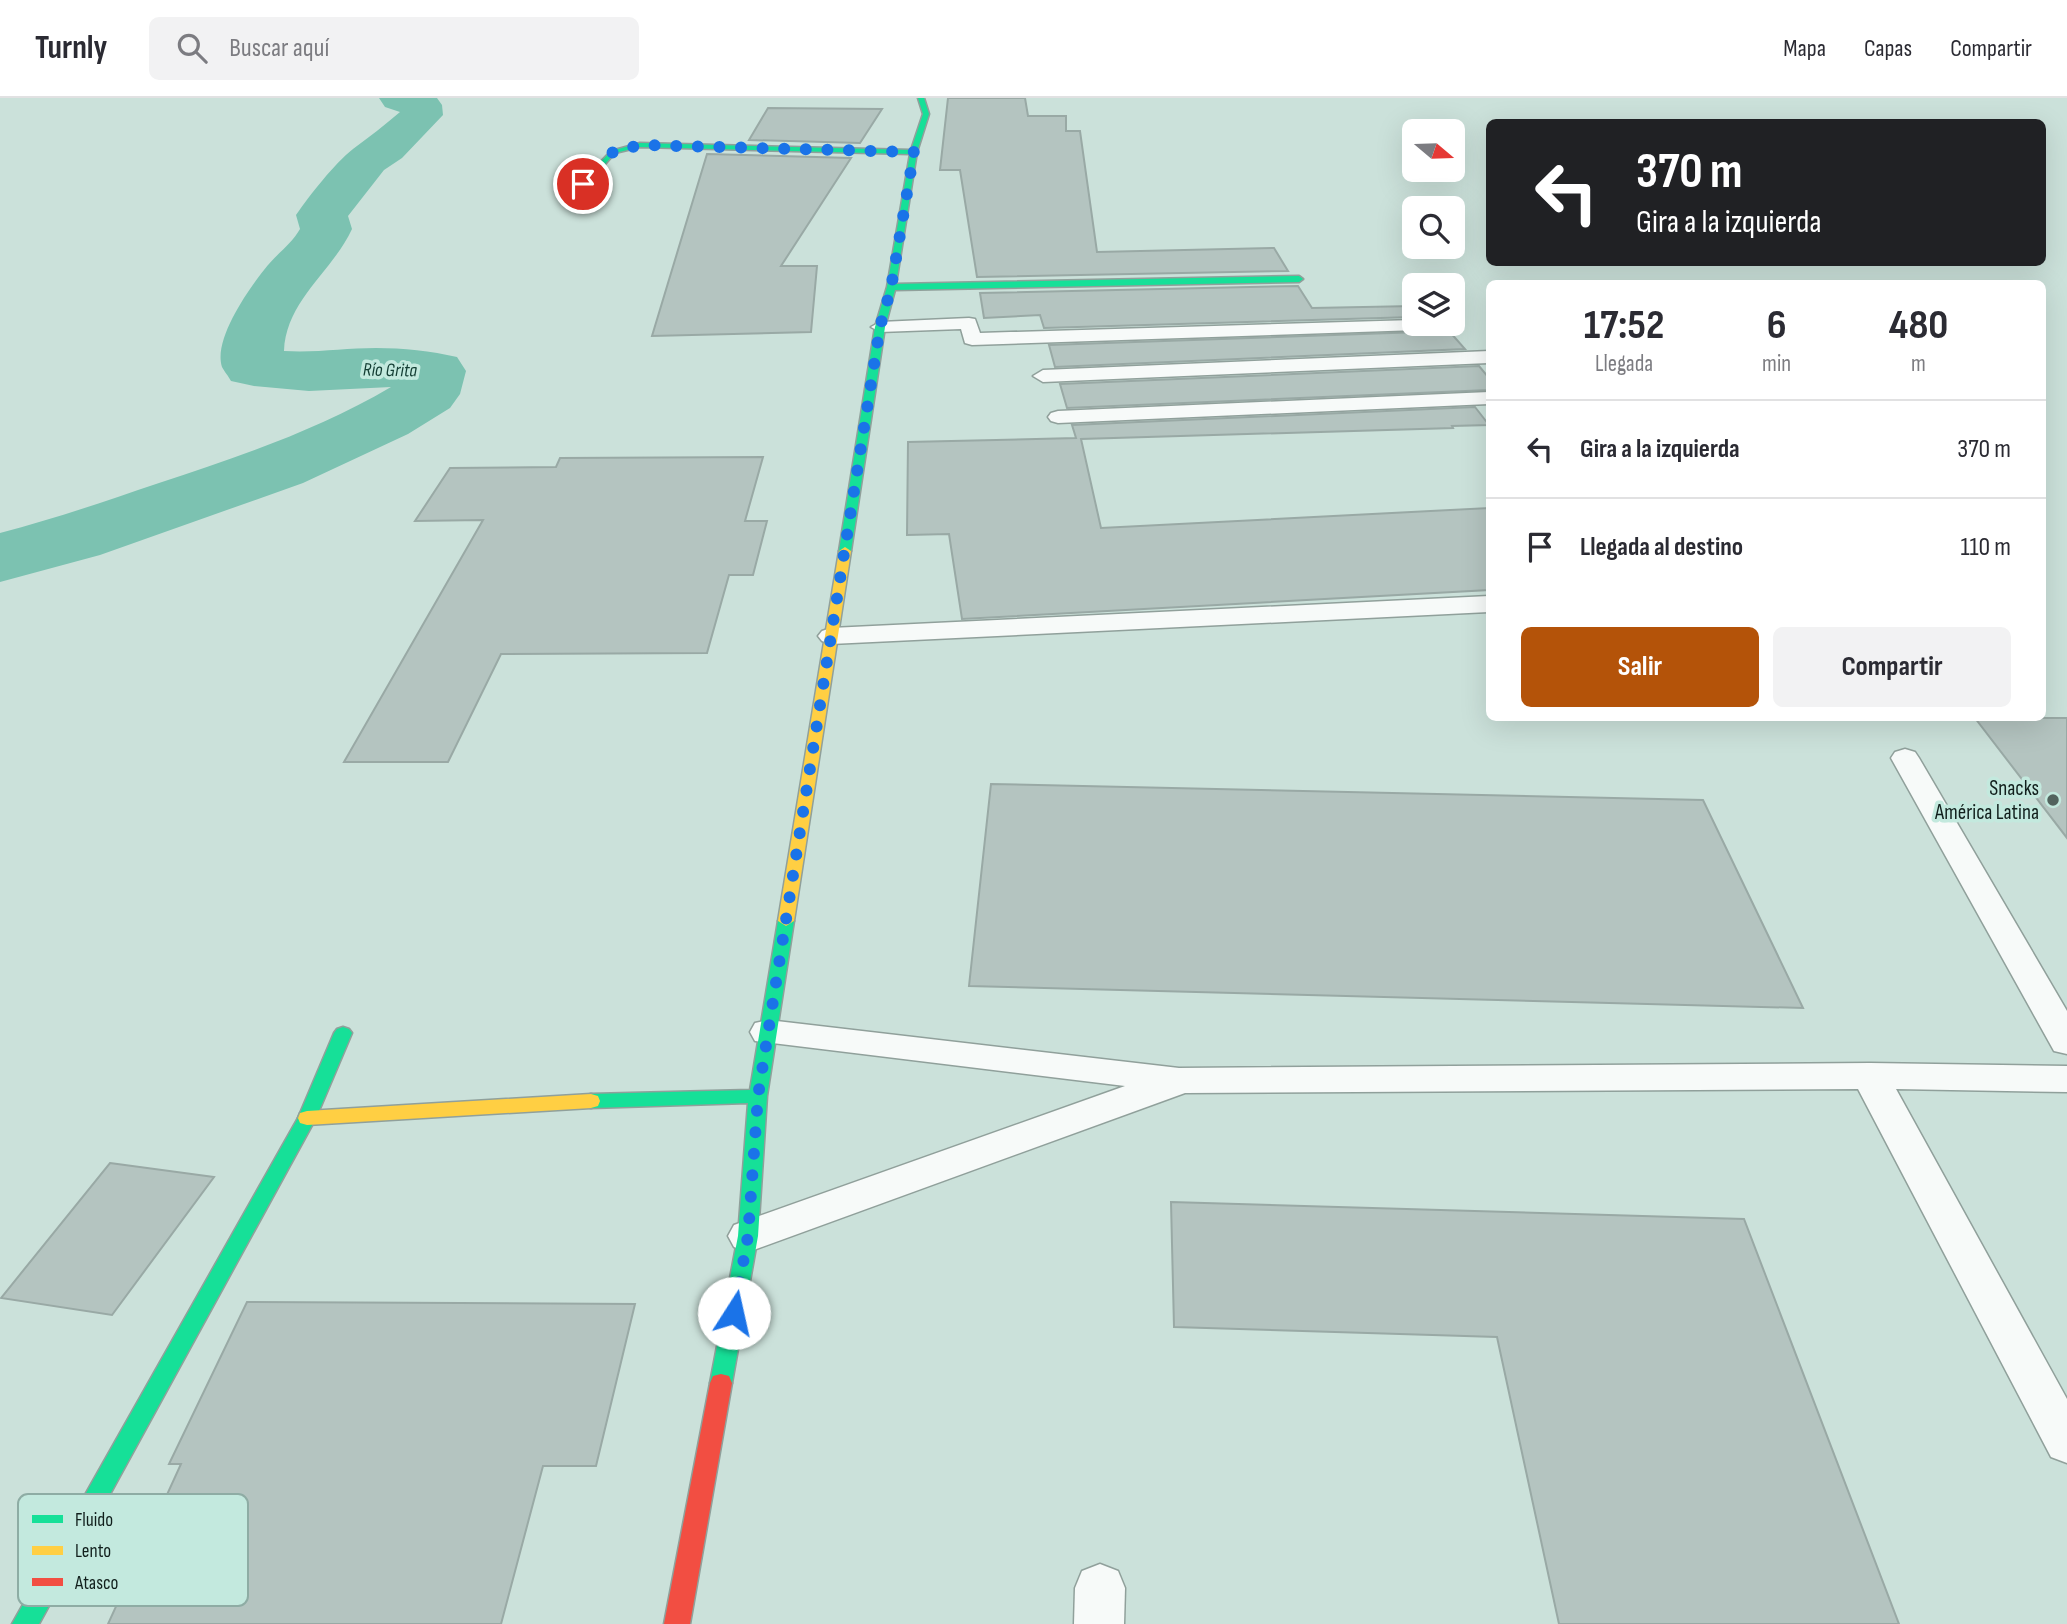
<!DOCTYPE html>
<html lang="es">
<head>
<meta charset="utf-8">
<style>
	body { margin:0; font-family:"Sofia Sans Condensed",sans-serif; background:#f2f2f3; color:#2b2b33; height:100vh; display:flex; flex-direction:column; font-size:26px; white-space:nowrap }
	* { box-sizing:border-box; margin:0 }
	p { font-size:23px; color:#7c7c81 }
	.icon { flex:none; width:38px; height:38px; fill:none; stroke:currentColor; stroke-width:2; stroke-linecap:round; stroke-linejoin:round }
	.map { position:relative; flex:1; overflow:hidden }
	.drawer { position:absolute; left:1486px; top:182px; width:560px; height:441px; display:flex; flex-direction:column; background:#fff; border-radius:10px; box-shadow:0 7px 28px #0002 }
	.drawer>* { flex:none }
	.guide { position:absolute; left:1486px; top:21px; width:560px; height:147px; border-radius:10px; box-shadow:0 7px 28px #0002; background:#202124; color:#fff; overflow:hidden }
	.needle { width:46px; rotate:109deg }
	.buttons { position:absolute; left:1402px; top:21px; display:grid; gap:14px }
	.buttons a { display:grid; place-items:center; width:63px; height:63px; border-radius:10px; background:#fff; box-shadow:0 7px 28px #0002; font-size:35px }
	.pin { position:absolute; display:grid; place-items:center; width:60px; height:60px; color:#fff; margin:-30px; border:4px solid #fff; border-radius:50%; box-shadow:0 2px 7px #0007 }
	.me { position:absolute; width:77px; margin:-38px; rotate:10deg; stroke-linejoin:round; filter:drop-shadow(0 0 5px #0008) }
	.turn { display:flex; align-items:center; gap:24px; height:147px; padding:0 35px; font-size:32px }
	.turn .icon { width:91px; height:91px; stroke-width:2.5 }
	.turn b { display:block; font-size:49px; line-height:60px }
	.eta { display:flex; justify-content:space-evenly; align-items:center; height:119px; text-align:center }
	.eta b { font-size:42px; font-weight:700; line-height:49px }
	.cta { display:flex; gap:14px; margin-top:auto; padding:14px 35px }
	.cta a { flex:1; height:80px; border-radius:10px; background:#b45309; color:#fff; font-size:28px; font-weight:700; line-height:80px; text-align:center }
	.cta a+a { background:#f2f2f3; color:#2b2b33 }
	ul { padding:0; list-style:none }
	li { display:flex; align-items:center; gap:21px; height:98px; padding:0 35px; border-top:2px solid #e1e1e2 }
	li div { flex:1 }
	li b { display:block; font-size:26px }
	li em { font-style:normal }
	header { display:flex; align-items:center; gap:42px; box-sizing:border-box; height:98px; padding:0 35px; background:#fff; border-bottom:2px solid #e1e1e2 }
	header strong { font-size:33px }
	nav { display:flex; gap:38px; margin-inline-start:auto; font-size:24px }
	.search { width:490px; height:63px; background:#f2f2f3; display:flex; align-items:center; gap:18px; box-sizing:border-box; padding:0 24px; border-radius:10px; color:#7c7c81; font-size:26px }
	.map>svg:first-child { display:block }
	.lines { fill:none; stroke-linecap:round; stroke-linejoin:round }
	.river { fill:#7cc2b1; fill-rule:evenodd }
	.building { fill:#b4c4c0; stroke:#99a9a5; stroke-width:2 }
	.lane-casing { stroke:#90a09b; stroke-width:3 }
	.fast-casing { stroke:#90a09b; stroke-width:3 }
	.slow-casing { stroke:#90a09b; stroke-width:3 }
	.jam-casing { stroke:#90a09b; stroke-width:3 }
	.lane { fill:#f7faf9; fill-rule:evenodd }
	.fast { fill:#16e098; fill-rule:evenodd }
	.slow { fill:#ffcf43; fill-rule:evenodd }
	.jam { fill:#f24e42; fill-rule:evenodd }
	.route { stroke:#1a73e8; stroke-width:12; stroke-dasharray:0 21.6 }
	.poi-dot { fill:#52635e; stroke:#c3e9de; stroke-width:2.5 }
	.labels { text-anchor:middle; stroke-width:7; stroke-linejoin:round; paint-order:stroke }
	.far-water-label { font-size:19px; font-style:italic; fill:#133d33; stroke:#c3e9de }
	.poi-label { font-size:21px; fill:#111f1c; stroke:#c3e9de; text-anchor:end }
	.key { fill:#c3e9de; stroke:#8eaca4; stroke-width:2 }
	.key-label { font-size:19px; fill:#111f1c }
</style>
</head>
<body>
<header>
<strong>Turnly</strong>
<div class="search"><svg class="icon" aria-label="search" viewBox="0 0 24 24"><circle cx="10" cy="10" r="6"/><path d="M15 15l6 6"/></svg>Buscar aquí</div>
<nav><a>Mapa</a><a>Capas</a><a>Compartir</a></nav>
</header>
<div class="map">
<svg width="2067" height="1526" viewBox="0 0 2067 1526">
	<rect width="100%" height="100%" fill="#cbe1da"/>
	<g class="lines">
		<path class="river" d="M 379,0 L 437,0 L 442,7 L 443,17 L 402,60 L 384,72 L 348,118 L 352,131 C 333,173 286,202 284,253 C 316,255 345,250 376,250 C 403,250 431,253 457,259 L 466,273 L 460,296 L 450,310 L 408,336 L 303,385 L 100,457 L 0,484 L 0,435 C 54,421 106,403 159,385 C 238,359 318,332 391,289 L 309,293 L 254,288 L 231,283 C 229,279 224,273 222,269 C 213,242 248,192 264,172 C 275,157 291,147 300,131 L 296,117 C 310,97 334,66 353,51 C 369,39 385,27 400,14 L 385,9 Z"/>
	</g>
	<g class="building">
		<polygon points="948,0 1025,0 1028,18 1066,18 1066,33 1080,33 1097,154 1274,150 1288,173 977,179 960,72 940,72"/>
		<polygon points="768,10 882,11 860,45 749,42"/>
		<polygon points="707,56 851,60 781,168 817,168 811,234 652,238"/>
		<polygon points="1298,188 1312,210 1414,208 1414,219 1044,230 1040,217 984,220 980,195"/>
		<polygon points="1449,233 1465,251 1055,269 1049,247"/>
		<polygon points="1479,268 1489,280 1489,292 1067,310 1060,286"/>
		<polygon points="1475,309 1489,327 1452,328 1453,330 1081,341 1101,430 1489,410 1489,492 962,521 949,436 907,437 908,344 1076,340 1072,327"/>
		<polygon points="763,359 745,423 767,423 753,477 729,477 707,555 501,556 448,664 344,664 483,422 415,423 450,370 556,369 560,360"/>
		<polygon points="1975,620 2067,620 2067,740"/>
		<polygon points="991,686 1703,702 1803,910 969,888"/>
		<polygon points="110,1065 214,1079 112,1217 1,1200"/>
		<polygon points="1171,1104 1744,1121 1899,1526 1559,1526 1497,1239 1174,1229"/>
		<polygon points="247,1204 635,1206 596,1368 543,1368 501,1526 108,1526 181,1366 169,1366"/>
	</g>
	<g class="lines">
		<g class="lane-casing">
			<g id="lane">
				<polygon points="969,220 975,221 980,235 1414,222 1414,226 1452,226 1452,222 1456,226 1447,231 972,247 965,245 961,231 880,234 871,229 880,224"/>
				<polygon points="1489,253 1489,265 1043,284 1033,278 1043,272"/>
				<polygon points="1489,294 1489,306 1058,325 1051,323 1048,319 1051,315 1058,313"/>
				<polygon points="1489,498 1489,514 831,546 822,543 818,538 822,533 831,530"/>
				<polygon points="1905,651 1915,654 1919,660 2067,913 2067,956 2054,953 2049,944 1891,660 1895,654"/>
				<polygon points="768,922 1179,970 1870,965 2067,968 2067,994 1896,991 2067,1301 2067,1365 2051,1359 1858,991 1185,995 748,1154 734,1149 728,1138 734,1127 1125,988 755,943 750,934 755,925"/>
				<polygon points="1100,1466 1118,1473 1125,1490 1124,1526 1074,1526 1075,1490 1082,1473"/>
			</g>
		</g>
		<g class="fast-casing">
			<g id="fast">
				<polygon points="918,0 924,0 929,16 917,54 896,186 1299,178 1303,181 1299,184 895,192 885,229 851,453 845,457 839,453 875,229 887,189 910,56 640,49 615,55 571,104 564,102 611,53 640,45 911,52 923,16"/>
				<polygon points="786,818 794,823 767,998 758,1138 732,1285 729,1292 721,1294 713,1292 710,1285 738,1138 748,1005 591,1010 584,1008 582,1003 584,998 591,996 750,992 778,823"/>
				<polygon points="343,929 349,931 352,935 316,1020 39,1526 12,1526 298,1020 334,935 337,931"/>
			</g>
		</g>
		<g class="slow-casing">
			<g id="slow">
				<polygon points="845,449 851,453 794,823 786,828 778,823 839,453"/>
				<polygon points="591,996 598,998 600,1003 598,1008 591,1010 307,1027 300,1025 298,1020 300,1015 307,1013"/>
			</g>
		</g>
		<g class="jam-casing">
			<polygon id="jam" points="721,1276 729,1278 732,1285 690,1526 664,1526 710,1285 713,1278"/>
		</g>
		<use href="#lane" class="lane"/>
		<use href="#fast" class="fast"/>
		<use href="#slow" class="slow"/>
		<use href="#jam" class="jam"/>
	</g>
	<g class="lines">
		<polyline class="route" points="583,86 613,54 640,47 914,54 891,190 880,229 758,998 748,1138 734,1215"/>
	</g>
	<circle class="poi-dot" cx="2053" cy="702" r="7"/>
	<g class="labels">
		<g class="far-water-label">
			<text transform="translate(390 271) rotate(1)" y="7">Río Grita</text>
		</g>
		<g class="poi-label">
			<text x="2039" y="697">Snacks<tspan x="2039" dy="24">América Latina</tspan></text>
		</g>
	</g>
	<rect x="18" y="1396" width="230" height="112" rx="10" class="key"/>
	<rect x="32" y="1417" width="31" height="8" fill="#16e098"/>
	<rect x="32" y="1448" width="31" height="9" fill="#ffcf43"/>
	<rect x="32" y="1480" width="31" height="8" fill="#f24e42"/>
	<g class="key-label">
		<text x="75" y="1428">Fluido</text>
		<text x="75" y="1459">Lento</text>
		<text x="75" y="1491">Atasco</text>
	</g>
</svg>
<div class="buttons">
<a><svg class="needle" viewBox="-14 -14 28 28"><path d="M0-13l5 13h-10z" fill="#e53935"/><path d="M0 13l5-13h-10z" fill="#7c7c81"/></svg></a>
<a><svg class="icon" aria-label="search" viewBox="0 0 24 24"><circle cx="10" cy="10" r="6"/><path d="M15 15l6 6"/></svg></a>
<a><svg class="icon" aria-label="layers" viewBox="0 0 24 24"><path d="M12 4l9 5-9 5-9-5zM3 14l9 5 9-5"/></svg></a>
</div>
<div class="pin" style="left:583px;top:86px;background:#d93025"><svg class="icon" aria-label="arrive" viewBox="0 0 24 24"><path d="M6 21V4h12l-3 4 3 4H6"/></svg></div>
<svg class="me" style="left:734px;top:1215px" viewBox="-20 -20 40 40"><circle r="19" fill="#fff"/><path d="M0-13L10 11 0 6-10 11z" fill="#1a73e8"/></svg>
<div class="guide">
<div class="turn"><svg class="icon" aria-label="left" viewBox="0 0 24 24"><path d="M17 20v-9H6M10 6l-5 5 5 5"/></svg><div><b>370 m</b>Gira a la izquierda</div></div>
</div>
<section class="drawer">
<div class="eta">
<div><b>17:52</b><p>Llegada</p></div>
<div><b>6</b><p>min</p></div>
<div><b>480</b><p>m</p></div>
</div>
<ul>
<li><svg class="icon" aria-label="left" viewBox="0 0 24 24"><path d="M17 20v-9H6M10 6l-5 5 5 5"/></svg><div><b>Gira a la izquierda</b></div><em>370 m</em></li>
<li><svg class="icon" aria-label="arrive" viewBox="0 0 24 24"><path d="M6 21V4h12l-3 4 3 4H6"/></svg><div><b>Llegada al destino</b></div><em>110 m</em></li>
</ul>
<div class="cta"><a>Salir</a><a>Compartir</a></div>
</section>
</div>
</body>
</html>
